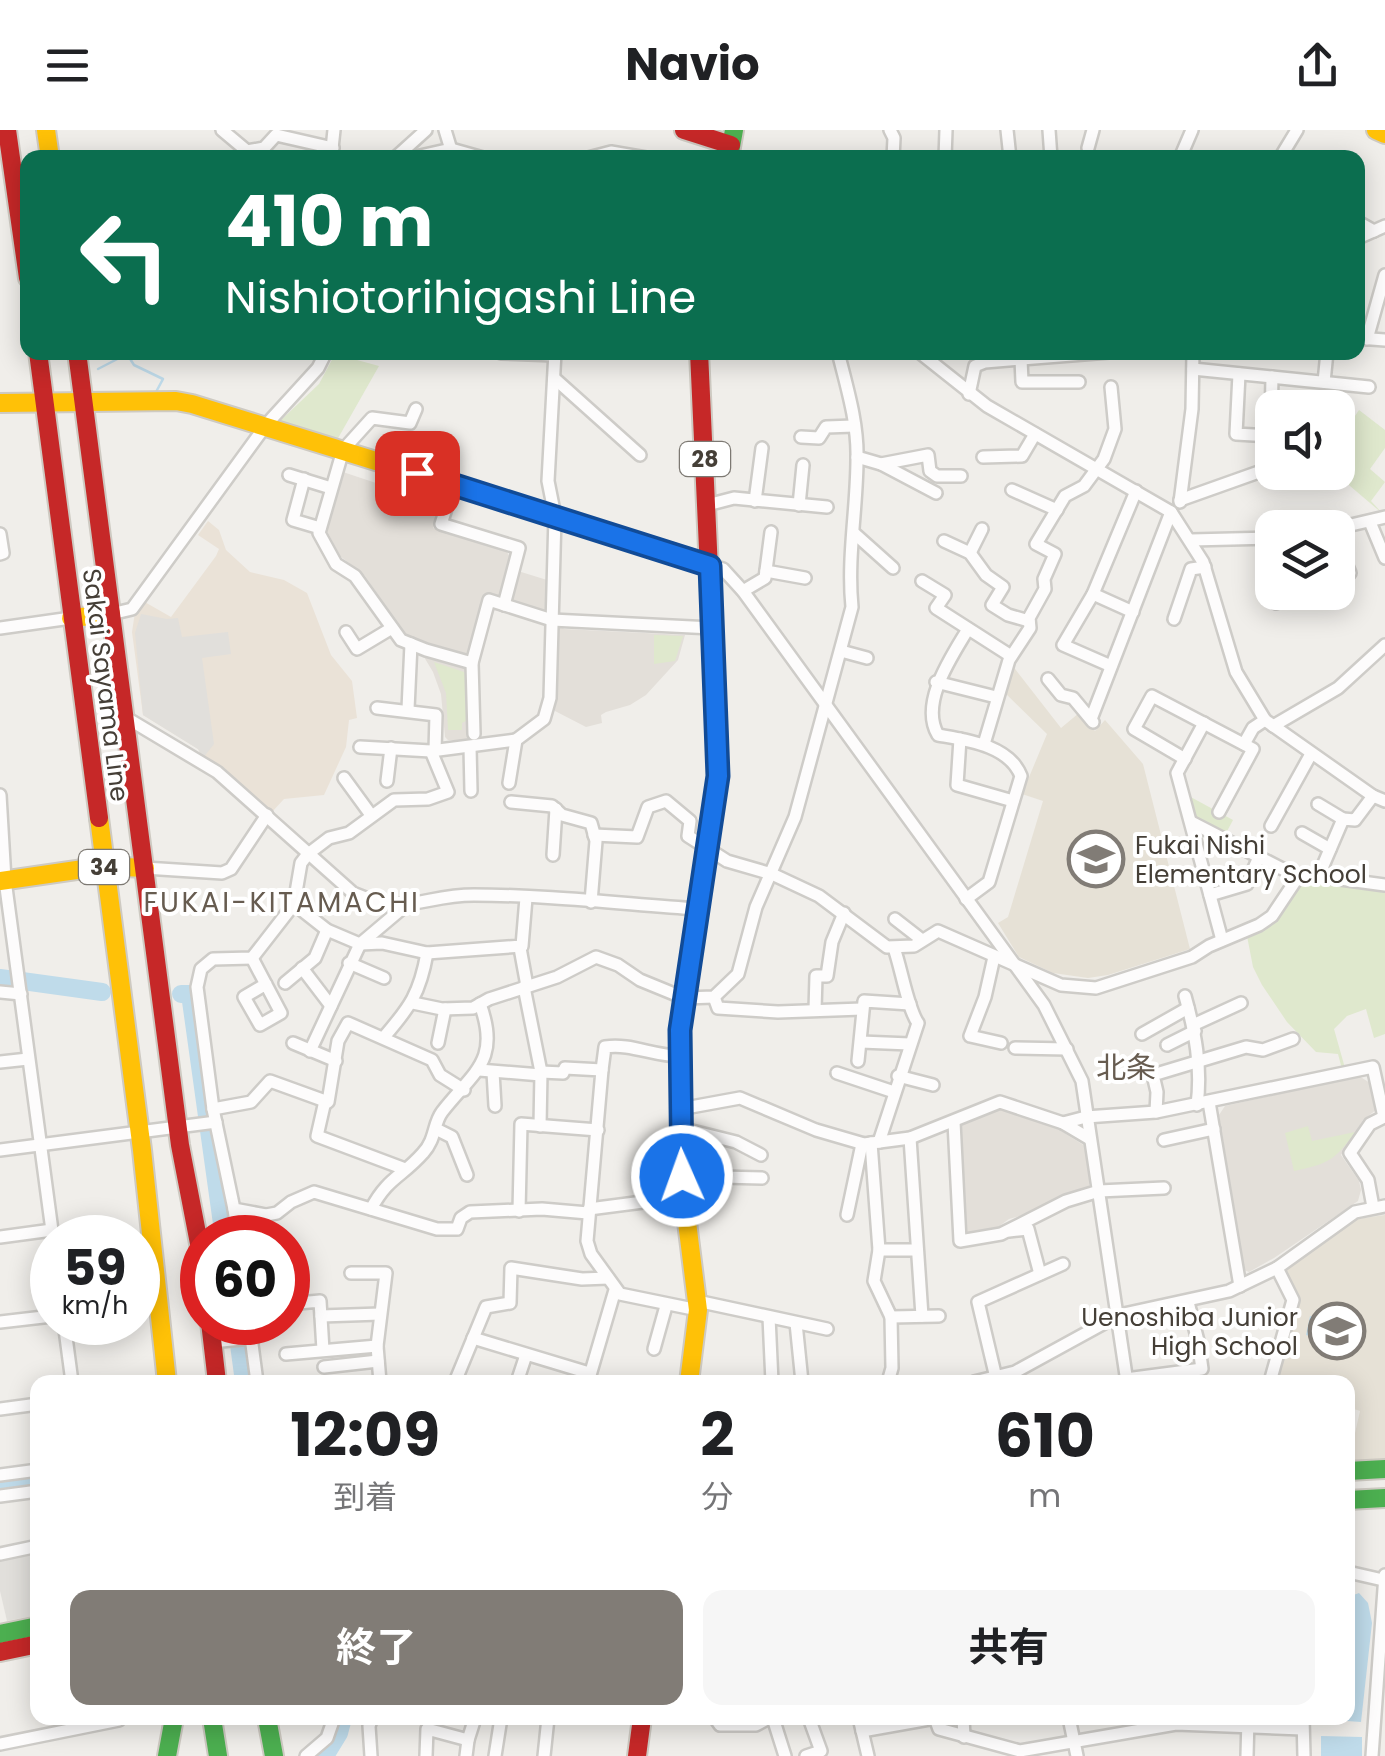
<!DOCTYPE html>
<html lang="ja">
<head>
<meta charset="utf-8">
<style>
	body { margin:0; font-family:Poppins,"Noto Sans JP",sans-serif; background:#f6f6f6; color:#202124; height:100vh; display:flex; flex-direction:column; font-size:38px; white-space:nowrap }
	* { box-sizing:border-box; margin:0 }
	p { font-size:32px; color:#757577 }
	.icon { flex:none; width:55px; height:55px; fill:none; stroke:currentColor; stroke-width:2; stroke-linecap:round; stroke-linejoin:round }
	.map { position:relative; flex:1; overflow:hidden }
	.drawer { position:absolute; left:30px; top:1245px; width:1325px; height:350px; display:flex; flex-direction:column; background:#fff; border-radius:20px; box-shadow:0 5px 25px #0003 }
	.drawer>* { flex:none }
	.guide { position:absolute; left:20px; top:20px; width:1345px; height:210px; border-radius:20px; box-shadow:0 5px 25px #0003; background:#0b6e4f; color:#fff; overflow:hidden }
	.controls { position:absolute; left:1255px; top:260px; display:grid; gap:20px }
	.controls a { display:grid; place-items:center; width:100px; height:100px; border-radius:20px; background:#fff; box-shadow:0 5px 25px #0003; font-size:50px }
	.speed { position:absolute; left:30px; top:1085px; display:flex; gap:20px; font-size:50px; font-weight:700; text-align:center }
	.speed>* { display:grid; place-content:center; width:130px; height:130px; border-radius:50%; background:#fff; box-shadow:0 5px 25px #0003; line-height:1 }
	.speed small { font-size:25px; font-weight:400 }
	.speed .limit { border:15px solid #d22; background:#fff; color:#111 }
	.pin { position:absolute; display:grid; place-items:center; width:85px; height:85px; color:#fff; margin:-42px; border-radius:20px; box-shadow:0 5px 15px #0006 }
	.me { position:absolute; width:110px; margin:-55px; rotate:358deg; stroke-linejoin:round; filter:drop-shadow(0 0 8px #0008) }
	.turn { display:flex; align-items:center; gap:35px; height:210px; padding:0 40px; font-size:45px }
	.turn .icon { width:130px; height:130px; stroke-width:2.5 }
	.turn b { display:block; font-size:70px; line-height:85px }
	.eta { display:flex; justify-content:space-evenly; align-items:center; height:170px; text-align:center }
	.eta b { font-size:60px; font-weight:700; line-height:70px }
	.button { display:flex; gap:20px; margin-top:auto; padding:20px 40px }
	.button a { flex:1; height:115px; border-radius:20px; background:#817c76; color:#fff; font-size:40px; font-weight:700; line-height:115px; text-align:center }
	.button a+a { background:#f6f6f6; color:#202124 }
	header { display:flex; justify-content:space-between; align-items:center; height:130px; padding:0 40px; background:#fff; font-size:45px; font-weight:700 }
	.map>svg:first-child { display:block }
	.residential { fill:#e3dfd9 }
	.commercial { fill:#eae2d7 }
	.education { fill:#e6e1d6 }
	.green { fill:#dfe8cd }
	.parking { fill:#e1dfdb }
	.water { fill:#bfdbea }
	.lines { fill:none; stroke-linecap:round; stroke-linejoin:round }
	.stream { stroke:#bfdbea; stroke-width:2.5 }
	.river { stroke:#bfdbea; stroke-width:18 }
	.street-casing { stroke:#ceccc8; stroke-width:16 }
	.fast-casing { stroke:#cecac2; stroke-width:22 }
	.slow-casing { stroke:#cecac2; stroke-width:22 }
	.jam-casing { stroke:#cecac2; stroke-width:22 }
	.street { stroke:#fdfcfc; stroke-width:11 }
	.fast { stroke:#4caf50; stroke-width:18 }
	.slow { stroke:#ffc107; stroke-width:18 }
	.jam { stroke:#c62828; stroke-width:18 }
	.route-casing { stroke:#114b97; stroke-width:25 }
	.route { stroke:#1a73e8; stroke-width:18 }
	.labels { text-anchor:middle; stroke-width:8; stroke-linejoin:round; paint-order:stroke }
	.shield { fill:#fff; stroke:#7d7973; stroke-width:2.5 }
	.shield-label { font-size:22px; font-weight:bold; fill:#453f37 }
	.street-label { font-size:25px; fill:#453f37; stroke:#fff }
	.poi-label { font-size:25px; fill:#453f37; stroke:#fff; text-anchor:start }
	.neighbourhood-label { font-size:28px; letter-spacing:2.5px; fill:#675c50; stroke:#fff }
	.quarter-label { font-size:30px; fill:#675c50; stroke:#fff }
</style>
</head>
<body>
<header><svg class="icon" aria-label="menu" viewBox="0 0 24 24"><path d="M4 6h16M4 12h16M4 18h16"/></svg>Navio<svg class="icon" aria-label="share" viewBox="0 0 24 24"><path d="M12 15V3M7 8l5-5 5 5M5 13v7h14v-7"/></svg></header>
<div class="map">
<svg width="1385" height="1626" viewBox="0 0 1385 1626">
	<rect width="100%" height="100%" fill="#f0eeea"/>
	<g class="residential">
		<polygon points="343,342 439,374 433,398 507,422 518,441 547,450 546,480 564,499 685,505 678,530 646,565 630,575 606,582 601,585 602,593 586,597 555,581 558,500 483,475 471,589 472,610 448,610 445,607 441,564 433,542 412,507 405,504 365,446 340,426 326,399"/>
		<polygon points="1359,946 1370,953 1376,980 1363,990 1341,1025 1359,1051 1361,1060 1358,1071 1274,1128 1249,1142 1244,1140 1219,985 1225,976"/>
		<polygon points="999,979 1050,994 1085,1016 1090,1053 1088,1058 1057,1070 1044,1079 1009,1089 994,1100 968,1105 963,1102 959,998 962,993"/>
	</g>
	<polygon class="commercial" points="208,391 219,400 226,420 250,442 284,450 307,463 331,525 352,551 357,588 349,590 346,617 324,665 284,669 272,682 203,628 198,619 143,585 132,502 135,482 143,471 171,487 216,426 219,419 198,405"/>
	<g class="education">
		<polygon points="1012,535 1061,598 1079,583 1095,601 1105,590 1143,634 1190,819 1108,845 1088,848 1053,843 1019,827 998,793 1008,787 1043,671 1022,664 1047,604 1002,560"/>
		<polygon points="1385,1085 1385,1332 1348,1334 1360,1281 1348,1277 1348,1252 1276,1252 1299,1168 1285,1141 1357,1089"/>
	</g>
	<g class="green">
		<polygon points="335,224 379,236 337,310 278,293 319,254"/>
		<polygon points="1359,280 1385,300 1385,318 1370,339 1385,352 1371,371 1383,384 1343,350 1351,337 1338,326 1338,311"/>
		<polygon points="654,505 683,506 675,531 654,534"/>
		<polygon points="434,532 470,544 470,589 462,593 462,600 448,600 446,563"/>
		<polygon points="1187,665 1233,690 1224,707 1195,691"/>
		<polygon points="1309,748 1385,758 1385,904 1374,908 1366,879 1347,886 1334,899 1345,938 1342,939 1338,924 1316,922 1287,892 1262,855 1253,837 1247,806 1302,751"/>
		<path d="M 1308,996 L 1312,1011 L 1355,1002 C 1335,1031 1327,1034 1294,1041 L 1285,1003 Z"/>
	</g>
	<g class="parking">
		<polygon points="141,484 167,489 178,488 182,507 228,502 231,524 202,528 214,614 203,628 198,619 143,585 135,503"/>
		<polygon points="37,1424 37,1485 7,1491 0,1461 0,1431"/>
	</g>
	<g class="water">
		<polygon points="1310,1186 1347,1196 1342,1215 1306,1205"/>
		<polygon points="1359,1463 1368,1473 1372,1493 1361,1592 1319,1589 1348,1588 1348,1467"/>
		<polygon points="1321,1606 1362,1607 1362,1626 1321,1626"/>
	</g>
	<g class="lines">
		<polyline class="stream" points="98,239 127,224 134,235 163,249 156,262"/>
		<g class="river">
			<polyline points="0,848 102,862"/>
			<polyline points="181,864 190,864 224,1108"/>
			<polyline points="236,1192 244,1252"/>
			<polyline points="0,1358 38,1353"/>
			<polyline points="325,1626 339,1603 343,1588"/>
		</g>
		<g class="street-casing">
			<g id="street">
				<polyline points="222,0 247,21 264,18 276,5 333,18"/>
				<polyline points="445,0 452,23"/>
				<polyline points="890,0 894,8 893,28"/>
				<polyline points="1007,0 1010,28"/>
				<polyline points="1049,0 1051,28"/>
				<polyline points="1088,18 1093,0"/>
				<polyline points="331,28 334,0"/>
				<polyline points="395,28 426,0"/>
				<polyline points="411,28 451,19 483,28"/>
				<polyline points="588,28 611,22 646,28"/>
				<polyline points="668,28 699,28"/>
				<polyline points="945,28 946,0"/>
				<polyline points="1180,28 1192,0"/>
				<polyline points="1280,28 1297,0"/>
				<polyline points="1358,92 1374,101"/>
				<polyline points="1358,108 1385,96"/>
				<polyline points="1358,208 1385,210"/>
				<polyline points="1367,209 1385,145"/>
				<polyline points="919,222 987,276 1171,382 1203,432 1236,542 1265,590 1373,666 1385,671"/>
				<polyline points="501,223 555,225"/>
				<polyline points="1021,229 1022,252 1079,252"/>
				<polyline points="1193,239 1369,257"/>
				<polyline points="1239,244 1236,304 1271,306"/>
				<polyline points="554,248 640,325"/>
				<polyline points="1324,252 1327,222"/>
				<polyline points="969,264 975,236 985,232 1109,222"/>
				<polyline points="416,279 410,293 372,288 343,320 319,403 336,434 355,446 401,510 426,520 472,533"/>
				<polyline points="1338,290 1347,293 1338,305"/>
				<polyline points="801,307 819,308 826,297 854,296"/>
				<polyline points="857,327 881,334 936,363"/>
				<polyline points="983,327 1022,326 1035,304"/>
				<polyline points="881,334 928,325 930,341 937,346 961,346"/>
				<polyline points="289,345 331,358"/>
				<polyline points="304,349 293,390 320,398"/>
				<polyline points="454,354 441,394 519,418 504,475"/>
				<polyline points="1012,360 1057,380"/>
				<polyline points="1180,370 1270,338 1272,247"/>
				<polyline points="755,371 762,318"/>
				<polyline points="1180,372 1192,279 1193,222"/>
				<polyline points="707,375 734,368 827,377"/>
				<polyline points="799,375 803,335"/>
				<polyline points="1370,392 1385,428"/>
				<polyline points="1338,398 1385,387"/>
				<polyline points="0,404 3,423 0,424"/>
				<polyline points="855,404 893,438"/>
				<polyline points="1191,410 1272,408"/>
				<polyline points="944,411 970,423 986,445 1003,457 992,475 1008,485 1029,491"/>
				<polyline points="1338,414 1350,443 1338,448"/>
				<polyline points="970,423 982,399"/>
				<polyline points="711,435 723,439 743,461 1044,875 1082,951 1127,1252"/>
				<polyline points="766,441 805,448"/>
				<polyline points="922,451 945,465 936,478 1011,526"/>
				<polyline points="743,461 765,448 771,402"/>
				<polyline points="1093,464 1133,482"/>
				<polyline points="1276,473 1301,462"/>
				<polyline points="111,484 132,479 266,295 318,238 326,222"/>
				<polyline points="1174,489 1191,439 1205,437"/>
				<polyline points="0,498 71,488"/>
				<polyline points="346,502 357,519 392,498"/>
				<polyline points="841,521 867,528"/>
				<polyline points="1111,536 1063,515 1093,464 1136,361"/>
				<polyline points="1048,549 1061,565 1073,568 1093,592"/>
				<polyline points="936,552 996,567"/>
				<polyline points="377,578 436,585 435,621"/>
				<polyline points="408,579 411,514"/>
				<path d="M 125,587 L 217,642 L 353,763 C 408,787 422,765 474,765 C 548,765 624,774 698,779"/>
				<polyline points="1091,589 1171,382"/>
				<polyline points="1204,593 1177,643 1222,810"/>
				<polyline points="1273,596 1338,558 1385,515"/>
				<polyline points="474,604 472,533 489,470 552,490 712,498"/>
				<polyline points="960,609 957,655 1013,671"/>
				<polyline points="984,614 1009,530 1030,498 1029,488 1045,459 1044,449 1055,424 1036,414 1065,366 1084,356 1104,329 1115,299 1111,257"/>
				<polyline points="1244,614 1253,598 1265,590"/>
				<polyline points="360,617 431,621 516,610"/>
				<polyline points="470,617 471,661"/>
				<polyline points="431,621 448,662 428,669 394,670 349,703 329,708 308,724 301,733 294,774 252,828 213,829 201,839 197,857 213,979 234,1079 266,1085 277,1083 291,1072 314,1062 437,1099 457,1099 461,1088 470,1082 542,1079 588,1083"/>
				<polyline points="1185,629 1134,599 1152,566 1253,619 1219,682"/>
				<polyline points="344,648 371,685"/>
				<polyline points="387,651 391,618"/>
				<polyline points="509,653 516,610 544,589 550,568 555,386 548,351 555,222"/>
				<polyline points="0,665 5,750 53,1108"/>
				<polyline points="511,672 552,676 562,685 591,693 596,711 591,772"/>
				<polyline points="1318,674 1343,689"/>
				<polyline points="1191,692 1298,747"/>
				<polyline points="1271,696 1311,624"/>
				<polyline points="1302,703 1330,719"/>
				<polyline points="594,705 637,707 648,677 666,671 690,691 688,706 727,731 772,744 819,766 887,817 914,816 938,801 1061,855 1096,858 1192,827 1209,816 1259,795 1272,786 1298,747 1303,744 1385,755"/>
				<polyline points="553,725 556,679"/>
				<polyline points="145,738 222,743 231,739 267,685"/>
				<polyline points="1319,745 1343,689 1355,690 1373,666"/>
				<polyline points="1210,765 1247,754 1259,727"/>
				<path d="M 966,769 L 989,752 L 1021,646 C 1009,615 966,610 938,605 C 919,573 952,526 968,499"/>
				<polyline points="294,774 327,800 360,814 382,813 427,823 522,816 526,768"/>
				<polyline points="895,789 922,810"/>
				<polyline points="520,818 527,856"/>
				<polyline points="994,827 985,867 970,906 1001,913"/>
				<polyline points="252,828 281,883 260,895 244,867 266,854"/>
				<polyline points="349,833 384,848"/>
				<polyline points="302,838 331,876"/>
				<polyline points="285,853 315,828 327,800"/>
				<polyline points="524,857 541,942 540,996"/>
				<polyline points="0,862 21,864"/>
				<path d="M 1185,866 C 1195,902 1202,937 1197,975"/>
				<polyline points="714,867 718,878 778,882 862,879"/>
				<path d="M 413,873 L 442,879 L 473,878 L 489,869 L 557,847 L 596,827 L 618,835 L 640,850 L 684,868 L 714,867 L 738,844 L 756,777 L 795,687 L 852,477 C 847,428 857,378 857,329 C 858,293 847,258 838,222"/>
				<polyline points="815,880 816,846 827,846 832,812 844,783"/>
				<polyline points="1193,895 1241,873"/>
				<polyline points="1142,904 1188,878"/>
				<path d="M 384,907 C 410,877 420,863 427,823"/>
				<polyline points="861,912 910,914"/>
				<polyline points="293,913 336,931"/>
				<polyline points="438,913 445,879"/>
				<polyline points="1167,915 1195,901"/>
				<polyline points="1015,918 1067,919"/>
				<polyline points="310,921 360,814 405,776"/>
				<polyline points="858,931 864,871 910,874"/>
				<polyline points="0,932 28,929"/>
				<polyline points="479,940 541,945"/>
				<path d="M 602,940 L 605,917 C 631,913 653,926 680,926"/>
				<polyline points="493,942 495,976"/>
				<polyline points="541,942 563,943 565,938 602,940 587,1111 591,1124 620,1164 698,1180"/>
				<polyline points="837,943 894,962"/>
				<polyline points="898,946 933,955"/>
				<polyline points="325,971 317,1006 405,1039"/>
				<polyline points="1209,972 1240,1156"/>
				<polyline points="213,979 251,972 270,951 328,972 338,911 348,893 432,930 440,945 464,960"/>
				<polyline points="680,979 740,968 816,1000 864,1014 910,1008 1000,972 1063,993 1090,1009"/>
				<polyline points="1156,982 1157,962 1153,945 1246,917 1263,920 1293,909"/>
				<polyline points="954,992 960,1111 1001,1104 1066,1071 1099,1061 1164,1058"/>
				<polyline points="1063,993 1086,987 1156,982 1373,937 1384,987 1370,994 1350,1023 1368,1050 1373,1077"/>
				<polyline points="680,998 736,1012 761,1025"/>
				<polyline points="438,1000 452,1007 467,1045"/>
				<polyline points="910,1008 922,1186"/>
				<polyline points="1164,1010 1214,999"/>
				<path d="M 879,1012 L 918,893 C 908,880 901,837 894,818"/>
				<polyline points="871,1013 879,1120 874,1151 891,1187 939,1186"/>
				<polyline points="0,1020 216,992"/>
				<polyline points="681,1046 762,1048"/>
				<polyline points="234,1079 238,1108"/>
				<path d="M 371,1079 C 388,1047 402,1047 423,1023 C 436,1009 433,994 442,982 C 473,942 501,931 480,874"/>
				<polyline points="589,1079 643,1072 657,1064 683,1058"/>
				<polyline points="519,1081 521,994 598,1000"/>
				<polyline points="847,1085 862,1014"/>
				<polyline points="1009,1101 1028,1099 1040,1144"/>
				<polyline points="0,1107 52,1100"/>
				<polyline points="879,1120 917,1120"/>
				<polyline points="288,1129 295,1128"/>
				<polyline points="351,1143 386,1143 377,1216 380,1252"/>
				<polyline points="697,1171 827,1199"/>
				<polyline points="288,1174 320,1171 323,1220"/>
				<polyline points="321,1186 380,1184"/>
				<polyline points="769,1187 772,1252"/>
				<polyline points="0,1192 52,1186"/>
				<polyline points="64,1192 72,1252"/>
				<polyline points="249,1192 257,1252"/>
				<polyline points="796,1193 802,1252"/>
				<polyline points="473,1208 589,1243"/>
				<polyline points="212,1212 251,1208"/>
				<polyline points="654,1219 666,1176"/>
				<polyline points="286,1224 377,1216"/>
				<polyline points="324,1237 378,1231"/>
				<polyline points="1126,1249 1202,1239 1198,1211 1188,1172"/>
				<polyline points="455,1252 486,1177 510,1173 511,1138 582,1149 608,1148"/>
				<polyline points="517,1252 526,1225"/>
				<polyline points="588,1252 615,1160"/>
				<polyline points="888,1252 892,1238 891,1187"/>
				<polyline points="974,1252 1015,1242 1119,1185 1229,1161 1277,1138 1355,1082 1385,1076"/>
				<polyline points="997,1252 978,1172 1063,1134"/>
				<polyline points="1270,1252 1293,1170 1277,1138"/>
				<polyline points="0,1279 38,1274"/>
				<polyline points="0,1345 38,1340"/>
				<polyline points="0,1366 38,1361"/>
				<polyline points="0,1424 38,1416"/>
				<polyline points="1348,1442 1383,1450"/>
				<polyline points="715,1588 720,1595 756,1595 769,1588"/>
				<polyline points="773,1588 785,1626"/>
				<polyline points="859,1588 868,1626"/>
				<polyline points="963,1588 964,1607"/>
				<polyline points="1069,1588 1077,1626"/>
				<polyline points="1303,1588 1304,1626"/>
				<polyline points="862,1601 935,1588 939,1599 1020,1621 1176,1594 1302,1599"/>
				<polyline points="0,1614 119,1590 119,1588"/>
				<polyline points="306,1626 327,1608 334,1588"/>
				<polyline points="371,1626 369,1596 372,1588"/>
				<polyline points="426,1626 427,1599 468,1610 475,1588"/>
				<polyline points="466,1626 468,1610"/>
				<polyline points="495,1626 501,1588"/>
				<polyline points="544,1626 548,1588"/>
				<polyline points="806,1626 821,1621 809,1588"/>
				<polyline points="1247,1626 1248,1588"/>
				<polyline points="1372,1626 1385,1445"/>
			</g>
		</g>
		<g class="fast-casing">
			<g id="fast">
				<polyline points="729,28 734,0"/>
				<polyline points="521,376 711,435"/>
				<polyline points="1348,1341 1385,1339"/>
				<polyline points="1348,1370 1385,1368"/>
				<polyline points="0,1504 38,1496"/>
				<polyline points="212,1588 218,1626"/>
				<polyline points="267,1588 274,1626"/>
				<polyline points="167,1626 174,1588"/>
			</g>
		</g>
		<g class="slow-casing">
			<g id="slow">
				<polyline points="46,0 50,28"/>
				<polyline points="1376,0 1385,4"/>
				<polyline points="0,273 176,271 192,274 521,376"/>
				<polyline points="71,488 111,484"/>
				<polyline points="99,688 142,1020 167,1252"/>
				<polyline points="0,751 104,736 145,738"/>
				<polyline points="689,1252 698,1180 680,1036 680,900 718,646 716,593"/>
			</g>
		</g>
		<g class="jam-casing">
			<g id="jam">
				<polyline points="7,0 28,148"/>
				<polyline points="684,0 731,15"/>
				<polyline points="38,222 99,688"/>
				<polyline points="77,222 180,1015 202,1129"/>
				<polyline points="699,222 716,593"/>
				<polyline points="210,1192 217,1252"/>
				<polyline points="0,1522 38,1514"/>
				<polyline points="637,1626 642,1588"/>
			</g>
		</g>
		<use href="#street" class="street"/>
		<use href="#fast" class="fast"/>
		<use href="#slow" class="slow"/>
		<use href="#jam" class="jam"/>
	</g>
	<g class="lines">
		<g class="route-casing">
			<polyline id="route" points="417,343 710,436 718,646 680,900 682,1046"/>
		</g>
		<use href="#route" class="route"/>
	</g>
	<defs>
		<g id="school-ring" transform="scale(2.875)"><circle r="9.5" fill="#fff" stroke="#817c76" stroke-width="1.5"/><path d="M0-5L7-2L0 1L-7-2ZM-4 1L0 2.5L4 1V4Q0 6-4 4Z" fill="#817c76"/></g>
	</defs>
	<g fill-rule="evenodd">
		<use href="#school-ring" x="1096" y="729"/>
		<use href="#school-ring" x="1337" y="1201"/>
	</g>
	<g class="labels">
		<g class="shield">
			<rect x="680" y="312" width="50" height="34" rx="8"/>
			<rect x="79" y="720" width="50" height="34" rx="8"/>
		</g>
		<g class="shield-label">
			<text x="705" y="337">28</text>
			<text x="104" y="745">34</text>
		</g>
		<g class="street-label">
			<text transform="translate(106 555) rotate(83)" y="9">Sakai Sayama Line</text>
		</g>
		<g class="poi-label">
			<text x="1135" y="724">Fukai Nishi<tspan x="1135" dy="29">Elementary School</tspan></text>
			<text x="1298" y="1196" text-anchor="end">Uenoshiba Junior<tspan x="1298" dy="29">High School</tspan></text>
		</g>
		<g class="neighbourhood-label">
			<text x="282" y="782">FUKAI-KITAMACHI</text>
		</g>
		<g class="quarter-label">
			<text x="1126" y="948">北条</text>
		</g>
	</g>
</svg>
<div class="controls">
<a><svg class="icon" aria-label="sound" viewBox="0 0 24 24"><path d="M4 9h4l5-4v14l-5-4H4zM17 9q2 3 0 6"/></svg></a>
<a><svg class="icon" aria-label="layers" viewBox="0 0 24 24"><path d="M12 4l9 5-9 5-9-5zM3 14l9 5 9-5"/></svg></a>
</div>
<div class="speed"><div>59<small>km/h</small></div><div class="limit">60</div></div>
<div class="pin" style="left:417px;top:343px;background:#d93025"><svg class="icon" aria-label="arrive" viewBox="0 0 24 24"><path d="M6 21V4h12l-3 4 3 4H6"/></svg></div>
<svg class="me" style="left:682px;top:1046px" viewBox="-20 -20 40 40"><circle r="17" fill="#1a73e8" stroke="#fff" stroke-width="3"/><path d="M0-11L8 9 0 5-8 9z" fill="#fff"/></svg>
<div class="guide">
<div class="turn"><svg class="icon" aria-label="left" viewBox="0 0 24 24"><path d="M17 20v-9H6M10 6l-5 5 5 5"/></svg><div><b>410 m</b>Nishiotorihigashi Line</div></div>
</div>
<section class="drawer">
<div class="eta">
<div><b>12:09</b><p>到着</p></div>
<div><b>2</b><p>分</p></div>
<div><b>610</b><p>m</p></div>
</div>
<div class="button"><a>終了</a><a>共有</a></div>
</section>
</div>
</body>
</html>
